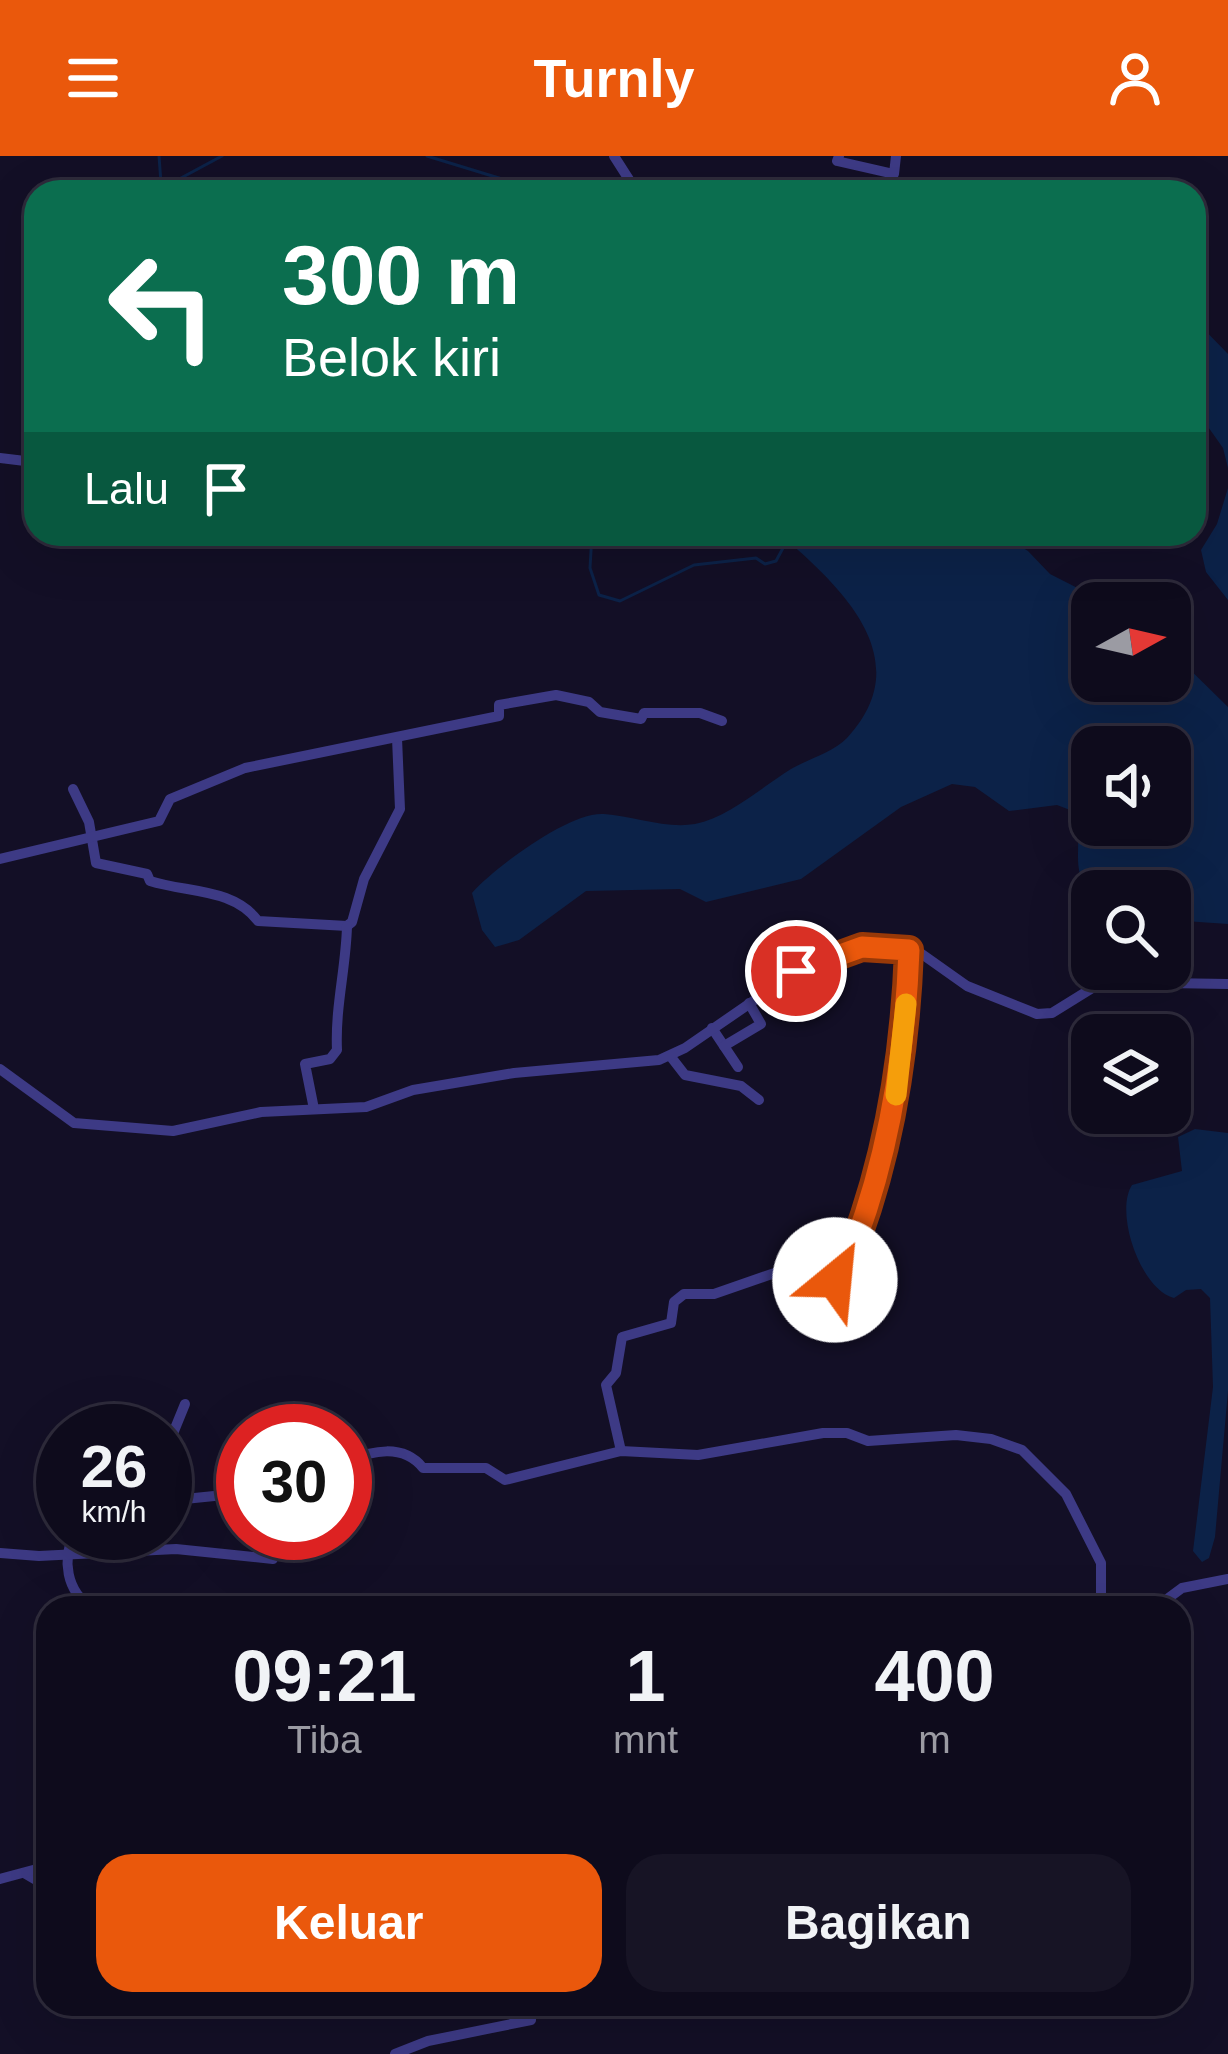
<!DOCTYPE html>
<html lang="id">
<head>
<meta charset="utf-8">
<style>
	body { margin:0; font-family:Helvetica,sans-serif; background:#171425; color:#f1f3f6; height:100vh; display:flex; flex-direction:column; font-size:45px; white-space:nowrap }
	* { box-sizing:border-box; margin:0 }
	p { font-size:39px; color:#9b9ba3 }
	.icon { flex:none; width:66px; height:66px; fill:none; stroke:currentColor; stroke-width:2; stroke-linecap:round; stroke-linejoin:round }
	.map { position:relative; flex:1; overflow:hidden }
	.drawer { position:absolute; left:36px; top:1440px; width:1155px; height:420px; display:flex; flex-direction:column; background:#0e0b1c; border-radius:36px; box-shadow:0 12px 48px #0002,0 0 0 3px #2e2b3b }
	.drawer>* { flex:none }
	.top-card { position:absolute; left:24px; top:24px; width:1182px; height:366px; border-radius:36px; box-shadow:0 12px 48px #0002,0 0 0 3px #2e2b3b; background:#0b6e4f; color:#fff; overflow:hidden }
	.needle { width:78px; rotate:82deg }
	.controls { position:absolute; left:1071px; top:426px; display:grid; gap:24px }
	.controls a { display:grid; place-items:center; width:120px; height:120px; border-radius:24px; background:#0e0b1c; box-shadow:0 12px 48px #0002,0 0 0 3px #2e2b3b; font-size:60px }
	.speed { position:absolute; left:36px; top:1248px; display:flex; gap:24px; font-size:60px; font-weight:700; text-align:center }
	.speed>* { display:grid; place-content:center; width:156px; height:156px; border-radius:50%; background:#0e0b1c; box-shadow:0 12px 48px #0002,0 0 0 3px #2e2b3b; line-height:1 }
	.speed small { font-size:30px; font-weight:400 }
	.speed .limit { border:18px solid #d22; background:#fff; color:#111 }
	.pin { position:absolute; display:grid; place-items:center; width:102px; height:102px; color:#fff; margin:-51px; border:6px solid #fff; border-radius:50%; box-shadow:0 3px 12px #0007 }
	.me { position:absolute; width:132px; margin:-66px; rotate:28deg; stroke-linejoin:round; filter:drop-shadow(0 0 9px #0008) }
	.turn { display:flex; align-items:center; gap:42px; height:252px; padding:0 60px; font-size:54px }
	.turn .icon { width:156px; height:156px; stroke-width:2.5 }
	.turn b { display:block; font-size:84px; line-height:102px }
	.then { display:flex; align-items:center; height:114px; padding:0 60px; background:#0003; gap:24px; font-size:45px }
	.eta { display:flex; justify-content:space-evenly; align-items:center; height:204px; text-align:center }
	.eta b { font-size:72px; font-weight:700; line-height:84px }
	.primary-button { display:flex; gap:24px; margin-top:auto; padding:24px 60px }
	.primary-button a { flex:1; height:138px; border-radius:36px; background:#ea580c; color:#fff; font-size:48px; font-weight:700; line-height:138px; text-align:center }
	.primary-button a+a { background:#171425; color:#f1f3f6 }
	header { display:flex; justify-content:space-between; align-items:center; height:156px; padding:0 60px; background:#ea580c; color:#fff; font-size:54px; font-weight:700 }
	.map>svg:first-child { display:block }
	.water { fill:#0c2248; fill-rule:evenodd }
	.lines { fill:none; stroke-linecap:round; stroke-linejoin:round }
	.stream { stroke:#0c2248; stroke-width:3 }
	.minor { stroke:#3d3a85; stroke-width:10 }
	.route-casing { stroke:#983908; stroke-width:30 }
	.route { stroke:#ea580c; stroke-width:21 }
	.slow { stroke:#f59e0b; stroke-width:21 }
</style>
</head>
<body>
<header><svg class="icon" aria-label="menu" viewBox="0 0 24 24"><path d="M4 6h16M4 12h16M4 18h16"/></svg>Turnly<svg class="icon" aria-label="person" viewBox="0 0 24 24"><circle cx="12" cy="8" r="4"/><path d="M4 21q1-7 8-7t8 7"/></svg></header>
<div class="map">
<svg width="1228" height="1898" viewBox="0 0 1228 1898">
	<rect width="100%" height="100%" fill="#130f26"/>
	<g class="water">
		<polygon points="1194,163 1228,198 1228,312 1223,292 1194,251"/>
		<polygon points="1228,332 1228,444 1206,416 1201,394 1217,368"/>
		<path d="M 780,378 L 1001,378 L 1028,395 L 1050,418 L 1107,447 L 1092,447 L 1092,525 L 1170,525 L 1170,494 L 1228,551 L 1228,768 L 1170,764 L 1170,735 L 1092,738 C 1065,712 1089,680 1070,654 L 1057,649 L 1009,655 L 975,631 L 952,628 L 901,651 L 801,723 L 706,746 L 680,733 L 586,735 L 519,784 L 495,791 L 482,774 L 472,737 C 494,712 570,655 604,658 C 633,660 666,673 695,668 C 729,661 762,631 791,613 C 808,603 834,596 847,582 C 920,503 841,431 780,378 ZM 1092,591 L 1170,591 L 1170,669 L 1092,669 Z"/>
		<path d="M 1195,973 L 1228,977 L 1228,1235 L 1215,1381 L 1209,1402 L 1202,1406 L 1193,1395 L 1213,1231 L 1210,1142 L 1201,1133 L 1186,1134 L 1174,1142 C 1141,1134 1114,1057 1132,1029 L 1182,1015 L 1178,981 Z"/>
	</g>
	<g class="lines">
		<g class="stream">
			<polyline points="159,0 161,27 168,29 222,0"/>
			<polyline points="427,0 545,36"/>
			<polyline points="592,378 590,412 599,439 620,445 694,409 756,402 765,408 776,405 783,392 783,378"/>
		</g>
		<g class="minor">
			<polyline points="614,0 637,36"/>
			<polyline points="839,0 837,5 894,18 896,0"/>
			<polyline points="0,302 25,305 36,286"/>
			<path d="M 73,633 L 89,666 L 96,707 L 147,718 L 150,725 C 188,737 233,732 258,765 L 347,770 L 352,766 L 364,723 L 400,653 L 397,582"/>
			<polyline points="0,703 159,665 170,643 245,612 499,560 499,549 556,539 589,546 600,556 641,563 644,557 700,557 722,565"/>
			<polyline points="712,872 738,911"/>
			<polyline points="724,890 761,868 749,847"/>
			<polyline points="671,901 685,919 741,930 759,944"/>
			<polyline points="0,913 74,967 173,975 261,956 366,951 413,934 514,917 659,904 685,892 797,815 861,791 919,796 967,830 1037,858 1052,857 1102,826 1228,828"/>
			<path d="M 314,953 L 305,908 L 330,903 L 337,894 C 335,851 346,812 347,770"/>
			<path d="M 621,1295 L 606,1229 L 616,1217 L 622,1181 L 671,1167 L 674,1146 L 684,1138 L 714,1138 L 786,1113 L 840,1122 C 891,1023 905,905 909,795"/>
			<polyline points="165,1297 185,1248"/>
			<path d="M 345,1305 C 372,1295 403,1287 423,1312 L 486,1312 L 505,1324 L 621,1295 L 698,1299 L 823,1277 L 847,1277 L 868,1285 L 956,1279 L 991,1283 L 1022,1294 L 1066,1338 L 1101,1407 L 1101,1452"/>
			<polyline points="165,1345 224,1339 232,1329 243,1327"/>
			<path d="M 74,1377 C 62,1404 66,1435 92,1452"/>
			<polyline points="0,1397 39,1400 176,1393 273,1403"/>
			<polyline points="1155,1452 1182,1432 1228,1423"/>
			<polyline points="24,1717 48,1731"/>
			<polyline points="0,1723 48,1710"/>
			<polyline points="395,1898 428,1885 531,1864"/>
		</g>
	</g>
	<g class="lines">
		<g class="route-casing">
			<path id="route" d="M 796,815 L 862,791 L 909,794 C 905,906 887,1014 843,1117 L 835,1124"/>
		</g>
		<use href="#route" class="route"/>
		<polyline class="slow" points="896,939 906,848"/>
	</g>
</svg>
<div class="controls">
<a><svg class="needle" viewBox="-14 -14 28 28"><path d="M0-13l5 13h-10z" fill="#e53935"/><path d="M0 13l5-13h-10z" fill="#9b9ba3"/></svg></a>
<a><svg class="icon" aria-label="sound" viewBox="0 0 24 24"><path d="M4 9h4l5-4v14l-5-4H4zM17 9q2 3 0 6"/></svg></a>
<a><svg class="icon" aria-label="search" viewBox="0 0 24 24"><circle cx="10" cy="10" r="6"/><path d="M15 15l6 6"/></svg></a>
<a><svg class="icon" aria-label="layers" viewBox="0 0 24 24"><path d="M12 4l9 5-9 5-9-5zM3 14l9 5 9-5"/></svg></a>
</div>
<div class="speed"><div>26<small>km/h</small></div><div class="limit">30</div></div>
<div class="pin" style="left:796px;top:815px;background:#d93025"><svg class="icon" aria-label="arrive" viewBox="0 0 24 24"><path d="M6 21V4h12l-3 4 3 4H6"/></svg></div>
<svg class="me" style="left:835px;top:1124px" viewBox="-20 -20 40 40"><circle r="19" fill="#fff"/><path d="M0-13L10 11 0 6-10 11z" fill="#ea580c"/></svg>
<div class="top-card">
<div class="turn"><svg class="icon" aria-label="left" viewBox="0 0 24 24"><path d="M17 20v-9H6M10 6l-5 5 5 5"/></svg><div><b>300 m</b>Belok kiri</div></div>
<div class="then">Lalu<svg class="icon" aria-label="arrive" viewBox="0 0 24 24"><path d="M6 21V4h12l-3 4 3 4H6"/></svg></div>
</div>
<section class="drawer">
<div class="eta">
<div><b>09:21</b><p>Tiba</p></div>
<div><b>1</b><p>mnt</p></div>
<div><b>400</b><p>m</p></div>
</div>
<div class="primary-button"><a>Keluar</a><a>Bagikan</a></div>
</section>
</div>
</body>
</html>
